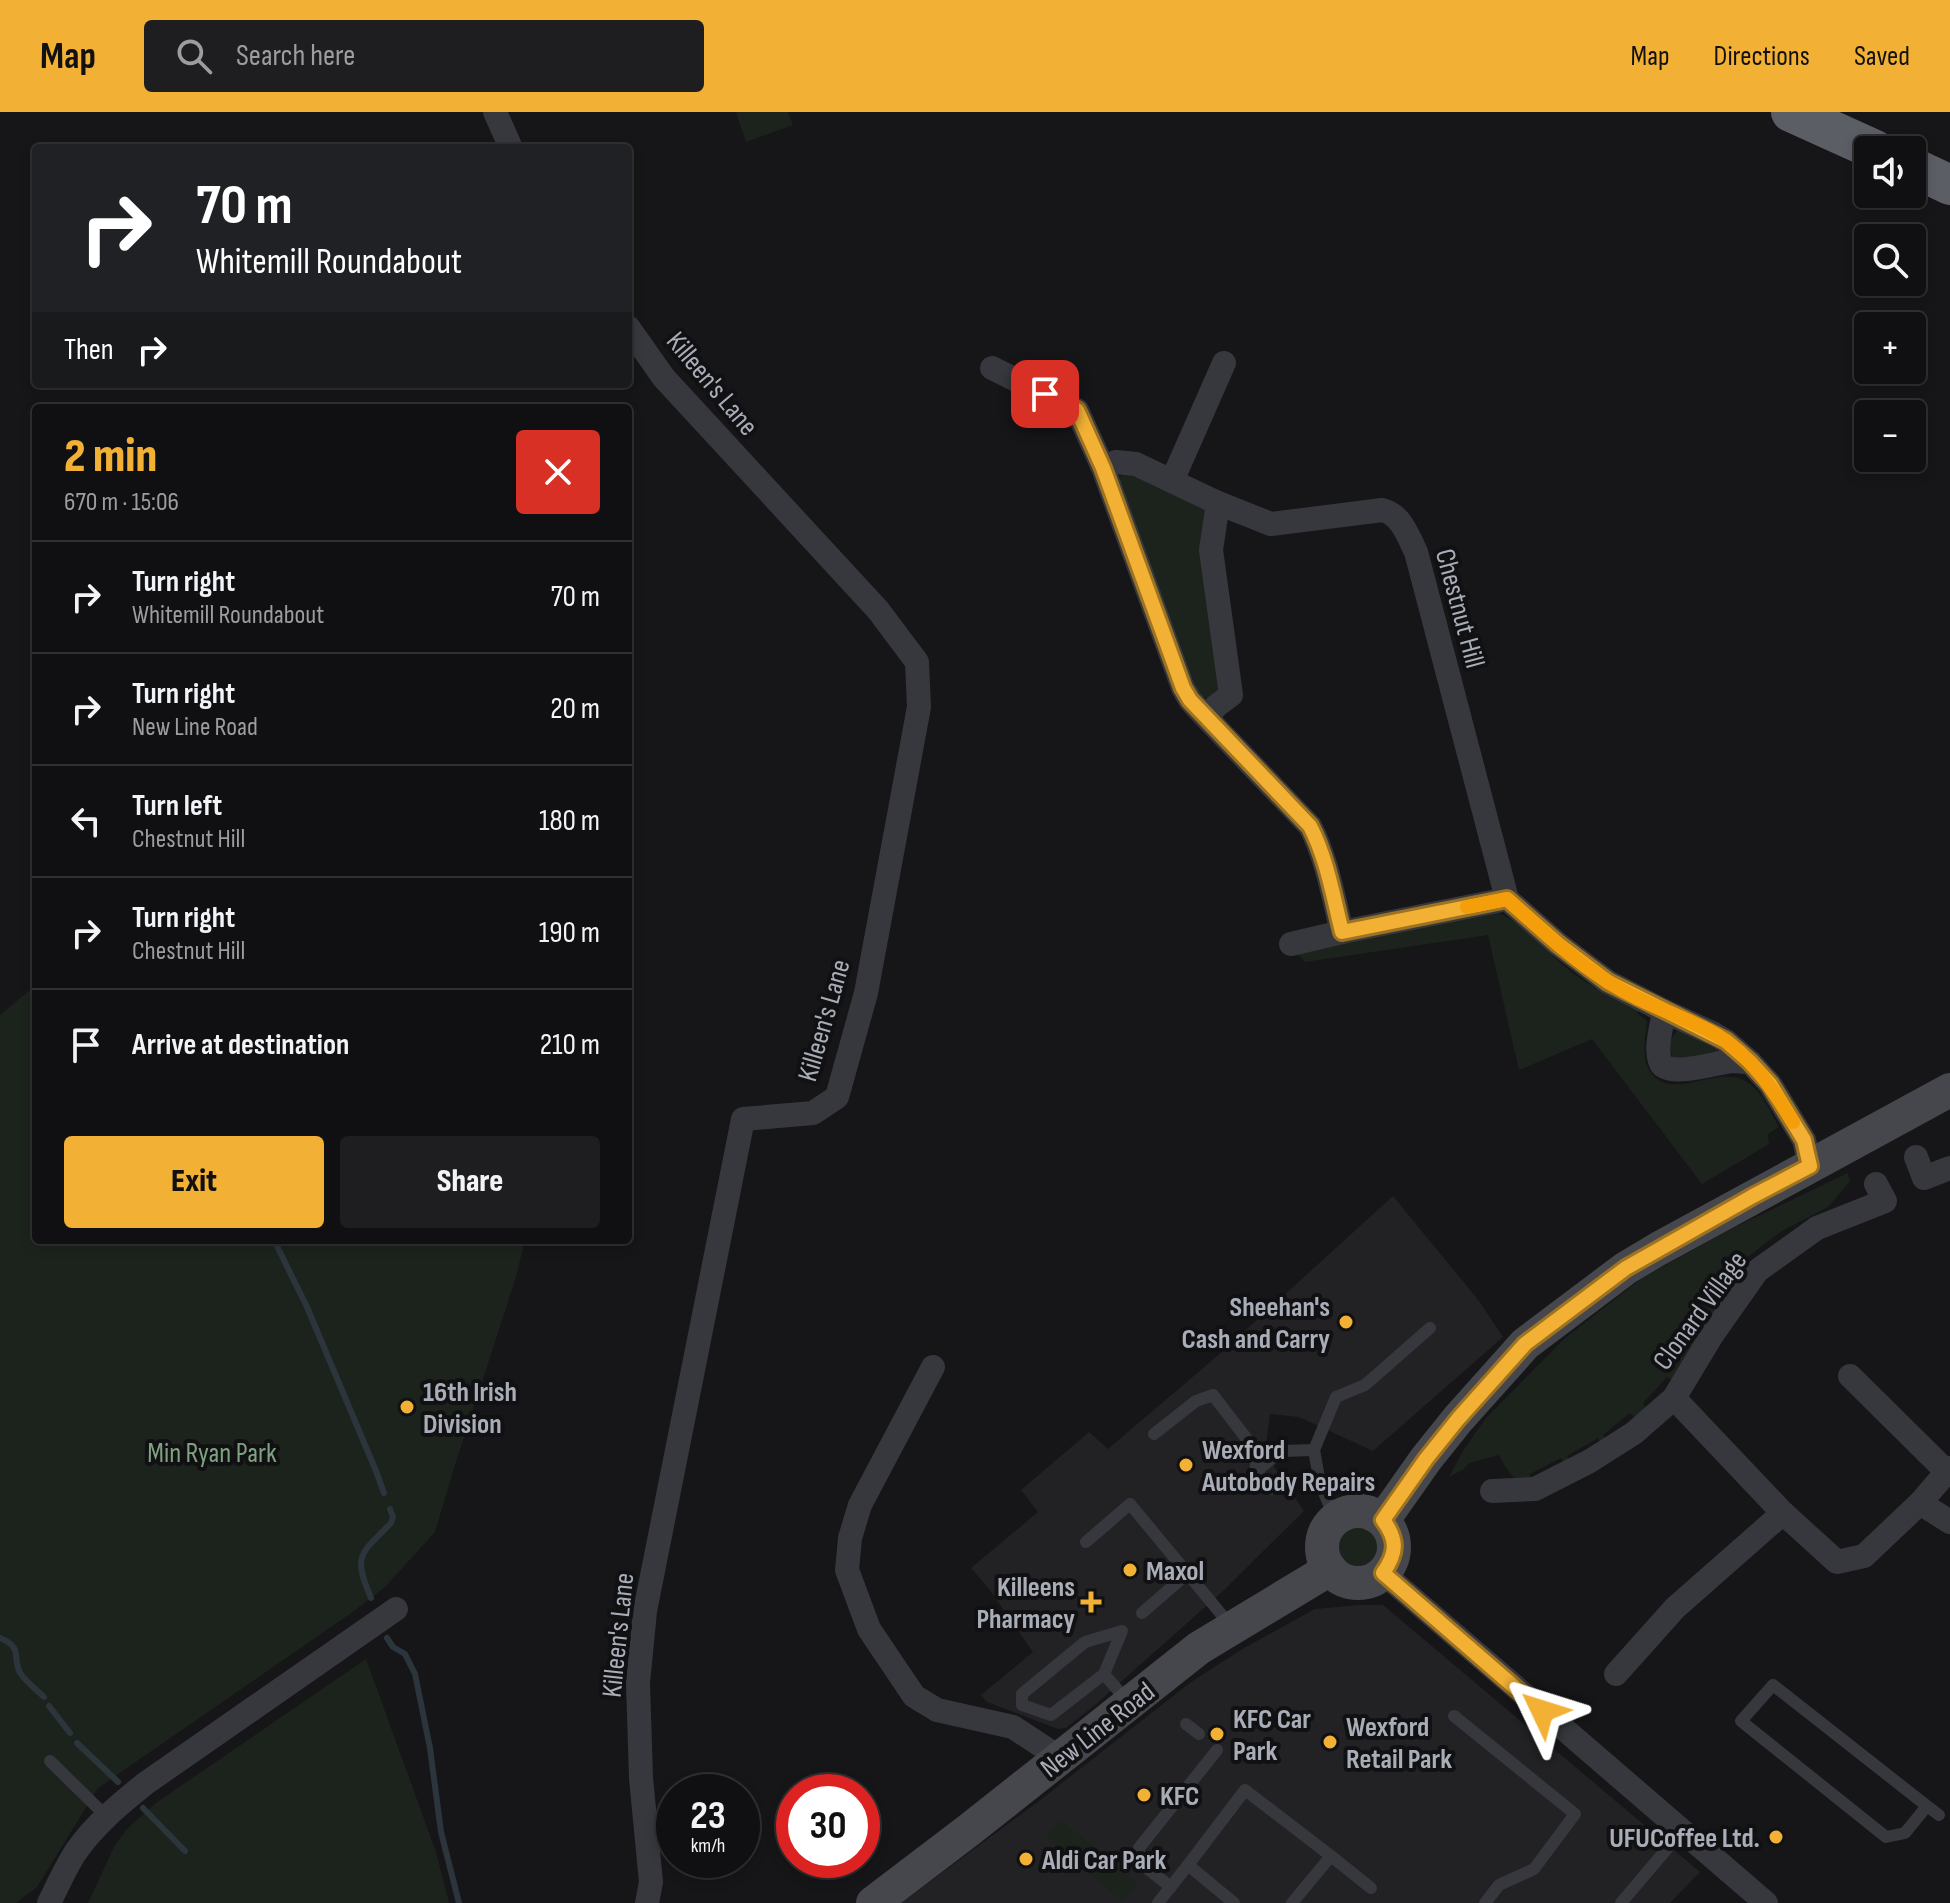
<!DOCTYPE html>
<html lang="en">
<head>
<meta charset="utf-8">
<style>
	body { margin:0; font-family:"Sofia Sans Condensed",sans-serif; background:#1e1e20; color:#f1f3f6; height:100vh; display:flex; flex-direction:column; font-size:30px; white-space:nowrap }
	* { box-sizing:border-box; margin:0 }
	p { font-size:26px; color:#9c9d9f }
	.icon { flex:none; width:44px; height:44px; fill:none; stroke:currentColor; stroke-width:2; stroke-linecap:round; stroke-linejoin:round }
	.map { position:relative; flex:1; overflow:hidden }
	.side { position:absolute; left:32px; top:292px; width:600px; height:840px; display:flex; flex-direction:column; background:#101012; border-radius:8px; box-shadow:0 4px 12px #0003,0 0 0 2px #303032 }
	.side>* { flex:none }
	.hud { position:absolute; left:32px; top:32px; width:600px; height:244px; border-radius:8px; box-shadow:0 4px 12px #0003,0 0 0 2px #303032; background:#202124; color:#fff; overflow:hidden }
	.fabs { position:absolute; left:1854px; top:24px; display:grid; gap:16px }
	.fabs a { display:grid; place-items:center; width:72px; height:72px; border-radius:8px; background:#101012; box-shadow:0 4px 12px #0003,0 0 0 2px #303032; font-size:40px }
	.speed { position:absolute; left:656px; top:1662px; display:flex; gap:16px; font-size:40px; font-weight:700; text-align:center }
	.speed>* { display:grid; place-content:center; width:104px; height:104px; border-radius:50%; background:#101012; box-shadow:0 4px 12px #0003,0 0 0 2px #303032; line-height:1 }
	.speed small { font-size:20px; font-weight:400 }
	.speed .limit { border:12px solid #d22; background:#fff; color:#111 }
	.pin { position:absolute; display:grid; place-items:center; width:68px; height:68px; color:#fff; margin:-34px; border-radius:16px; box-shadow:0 4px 12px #0006 }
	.me { position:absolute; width:88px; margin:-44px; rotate:311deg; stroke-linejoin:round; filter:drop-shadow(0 0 6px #0008) }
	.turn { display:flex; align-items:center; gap:28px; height:168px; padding:0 32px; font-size:36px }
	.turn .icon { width:104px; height:104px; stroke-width:2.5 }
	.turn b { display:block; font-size:56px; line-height:68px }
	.then { display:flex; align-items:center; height:76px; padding:0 32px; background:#0003; gap:16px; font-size:30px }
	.round { display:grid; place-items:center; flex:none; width:84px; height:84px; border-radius:8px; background:#1e1e20 }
	.overview { display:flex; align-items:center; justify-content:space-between; height:136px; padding:0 32px }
	h1 { font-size:48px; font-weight:800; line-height:60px; color:#f2b134 }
	.button { display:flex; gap:16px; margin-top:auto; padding:16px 32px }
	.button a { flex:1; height:92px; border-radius:8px; background:#f2b134; color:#111; font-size:32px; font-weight:800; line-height:92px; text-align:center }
	.button a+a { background:#1e1e20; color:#f1f3f6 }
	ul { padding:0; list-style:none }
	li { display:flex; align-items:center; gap:24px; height:112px; padding:0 32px; border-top:2px solid #303032 }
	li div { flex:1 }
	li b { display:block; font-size:30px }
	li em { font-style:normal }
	header { display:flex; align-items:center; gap:48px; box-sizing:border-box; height:112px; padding:0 40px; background:#f2b134; color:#111 }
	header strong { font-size:38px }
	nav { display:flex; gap:44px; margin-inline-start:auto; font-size:28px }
	.search { width:560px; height:72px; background:#1e1e20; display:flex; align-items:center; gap:20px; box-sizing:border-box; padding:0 28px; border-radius:8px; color:#9c9d9f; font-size:30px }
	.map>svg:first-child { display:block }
	.built { fill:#222225 }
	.green { fill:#1c231d }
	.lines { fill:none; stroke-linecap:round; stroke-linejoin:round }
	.stream { stroke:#2c353c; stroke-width:6 }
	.service { stroke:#37383d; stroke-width:12 }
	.minor { stroke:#37383d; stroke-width:24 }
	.secondary { stroke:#45474d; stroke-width:34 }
	.trunk { stroke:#5b5e65; stroke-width:40 }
	.route-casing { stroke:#9d7322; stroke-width:20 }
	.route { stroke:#f2b134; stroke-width:14 }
	.slow { stroke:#f59e0b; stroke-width:14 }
	.poi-dot { fill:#f2b134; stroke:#111113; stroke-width:3 }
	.labels { text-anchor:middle; stroke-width:8; stroke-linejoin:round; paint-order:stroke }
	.street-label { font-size:28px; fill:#a8adb8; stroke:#111113 }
	.poi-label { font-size:28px; font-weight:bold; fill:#a8adb8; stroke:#111113; text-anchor:start }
	.park-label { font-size:28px; fill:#7fa381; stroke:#111113 }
</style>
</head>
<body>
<header>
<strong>Map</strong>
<div class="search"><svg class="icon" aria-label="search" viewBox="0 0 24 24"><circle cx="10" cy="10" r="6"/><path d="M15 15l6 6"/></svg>Search here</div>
<nav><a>Map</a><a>Directions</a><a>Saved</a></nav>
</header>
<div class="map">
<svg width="1950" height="1791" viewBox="0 0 1950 1791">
	<rect width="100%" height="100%" fill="#161618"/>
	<g class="built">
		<polygon points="1393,1084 1479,1189 1503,1225 1373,1339 1299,1305 1270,1302 1265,1341 1304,1399 1222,1480 1095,1593 1066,1616 1058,1617 987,1590 981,1583 1033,1540 989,1477 971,1456 1038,1400 1021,1378 1089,1320 1108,1337 1216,1245"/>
		<polygon points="1358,1493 1383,1493 1700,1760 1670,1791 901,1791 1039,1689 1191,1570 1244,1536 1315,1497"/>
	</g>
	<g class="green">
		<polygon points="736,0 788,0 793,13 746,30"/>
		<polygon points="1130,360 1208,399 1220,580 1208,586 1199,584 1118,365"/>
		<path d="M 1495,800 C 1525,810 1547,842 1573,861 C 1593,876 1616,886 1639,897 L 1637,901 L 1647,909 C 1645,928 1639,953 1657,967 C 1678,983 1715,957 1741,967 C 1760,974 1770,999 1779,1015 L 1768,1022 L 1769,1032 L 1702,1072 L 1592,927 L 1519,958 L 1488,823 L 1305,850 L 1295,839 Z"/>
		<polygon points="36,873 36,1128 525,1128 516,1165 454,1356 435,1420 385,1475 354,1499 98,1676 37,1775 16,1791 0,1791 0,903"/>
		<path d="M 1680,917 L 1709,930 L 1724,943 L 1687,950 L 1673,945 C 1668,936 1670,923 1680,917 Z"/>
		<polygon points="1848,1061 1850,1069 1828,1095 1780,1120 1744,1148 1718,1181 1724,1186 1673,1268 1667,1265 1643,1291 1647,1297 1635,1306 1630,1301 1603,1323 1607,1329 1602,1332 1598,1326 1567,1344 1571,1351 1566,1353 1561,1346 1530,1362 1533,1369 1516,1368 1506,1356 1499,1343 1469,1351 1464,1357 1449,1365 1464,1337 1486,1306 1564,1227 1641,1167 1727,1119"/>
		<circle cx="1360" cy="1434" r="24"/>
		<polygon points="366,1547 436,1740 449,1791 88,1791 115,1733 127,1717 156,1691"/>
		<polygon points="1060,1707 1138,1771 1123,1790 1046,1725"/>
	</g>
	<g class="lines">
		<g class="stream">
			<polyline points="274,1128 307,1195 376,1359 384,1381"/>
			<path d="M 371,1486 C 352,1442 361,1442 391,1411 L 393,1405 L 390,1397"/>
			<path d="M 0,1526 C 25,1536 11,1548 21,1562 C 26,1570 37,1578 44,1585"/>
			<polyline points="387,1526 393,1535 405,1542 415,1562 430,1636 441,1720 459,1791"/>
			<polyline points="49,1594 70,1621"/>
			<polyline points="77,1631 118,1670"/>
			<polyline points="143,1696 185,1739"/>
		</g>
		<g class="service">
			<polyline points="1154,1322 1196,1289 1213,1283 1256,1339 1256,1359"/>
			<polyline points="1270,1377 1256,1359 1282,1339 1314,1338"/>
			<polyline points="1335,1407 1320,1371 1314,1338 1336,1285 1365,1273 1430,1216"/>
			<polyline points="1086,1430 1130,1392 1231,1514"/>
			<polyline points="1142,1501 1188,1461"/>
			<polygon points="1122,1519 1104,1562 1051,1603 1022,1593 1022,1582 1085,1530"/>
			<polyline points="1104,1562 1128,1590"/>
			<polyline points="1454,1604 1575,1702 1534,1757 1499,1773 1485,1791"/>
			<polyline points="1186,1612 1199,1622"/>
			<polyline points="50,1649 106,1704"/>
			<polyline points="1927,1694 1905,1721 1886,1725 1741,1609 1773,1573 1927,1694 1939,1703"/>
			<polyline points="1331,1744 1371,1776"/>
			<polyline points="1188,1753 1245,1678 1331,1744 1292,1791"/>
			<polyline points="1171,1775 1140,1751 1139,1736 1217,1638"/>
			<polyline points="1158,1791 1188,1753 1234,1791"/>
			<polyline points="1621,1791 1682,1719"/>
		</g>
		<g class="minor">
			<polyline points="495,0 511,36"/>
			<polyline points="628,215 664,266 878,498 917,550 919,595 866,881 837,985 813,1001 743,1007 645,1499 638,1571 641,1666 651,1770 647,1791"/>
			<path d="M 992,256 L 1077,298 L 1103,356 L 1183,576 L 1190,588 L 1199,598 L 1310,714 C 1327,747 1333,784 1342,820"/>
			<path d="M 1103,356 L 1116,350 L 1136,352 L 1218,391 L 1271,412 L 1382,398 C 1401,402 1408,424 1416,440 L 1507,787 L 1558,832 L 1608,870 L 1664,899 L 1714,922 L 1726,929 L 1750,950 L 1770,972 L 1804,1028 L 1810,1054"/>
			<polyline points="1172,369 1224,251"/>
			<polyline points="1208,606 1215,595 1231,583 1211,438 1218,391"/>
			<polyline points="1291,832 1342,820 1507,787"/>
			<path d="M 1664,899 C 1662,914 1655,935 1660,949 C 1665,967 1716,951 1731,949 C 1737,949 1743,950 1750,950"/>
			<polyline points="1916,1045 1924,1066 1950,1056"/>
			<polyline points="933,1255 860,1393 850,1426 847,1458 869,1517 914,1584 937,1598 1013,1615 1060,1646"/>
			<polyline points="1850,1264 1946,1359"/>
			<polyline points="1674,1286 1783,1401 1837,1450 1864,1444 1920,1391 1950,1356"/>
			<polyline points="1492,1379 1535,1377 1590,1349 1634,1321 1674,1286 1712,1223 1757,1159 1817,1116 1885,1089 1876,1072"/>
			<polyline points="1920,1391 1950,1410"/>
			<polyline points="1383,1461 1766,1791"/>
			<polyline points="1616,1562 1675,1496 1783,1401"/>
			<path d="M 49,1791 C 57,1775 65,1757 75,1741 C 94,1713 120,1692 146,1671 L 396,1497"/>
		</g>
		<g class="secondary">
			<circle cx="1358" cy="1435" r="36"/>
			<polyline points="1383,1408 1426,1347 1458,1307 1525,1232 1626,1156 1658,1137 1950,978"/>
			<polyline points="873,1791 969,1718 1199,1536 1330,1457"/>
		</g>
		<g class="trunk">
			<polyline points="1791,0 1875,38"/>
			<polyline points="1912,55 1950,73"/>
		</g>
	</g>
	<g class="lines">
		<g class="route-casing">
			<path id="route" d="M 1045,282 L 1077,298 L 1103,356 L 1183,576 L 1190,588 L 1310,714 C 1327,747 1333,784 1342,820 L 1507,787 L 1558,832 L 1608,870 L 1726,929 L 1750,950 L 1770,972 L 1804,1028 L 1810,1054 L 1753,1084 L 1626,1156 L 1525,1232 L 1458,1307 L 1426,1347 L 1383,1408 C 1398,1428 1397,1441 1383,1461 L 1542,1599"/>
		</g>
		<use href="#route" class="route"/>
		<path class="slow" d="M 1467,795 L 1507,787 C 1539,816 1571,846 1607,869 C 1641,892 1682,903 1717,923 C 1751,944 1773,977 1793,1010"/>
	</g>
	<g class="poi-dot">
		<circle cx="1346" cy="1210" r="8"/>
		<circle cx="407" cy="1295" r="8"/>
		<circle cx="1186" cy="1353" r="8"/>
		<circle cx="1130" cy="1458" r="8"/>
		<path d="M1087 1478h8v8h8v8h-8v8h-8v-8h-8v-8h8z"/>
		<circle cx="1217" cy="1622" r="8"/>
		<circle cx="1330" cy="1630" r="8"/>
		<circle cx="1144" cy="1683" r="8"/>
		<circle cx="1776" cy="1725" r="8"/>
		<circle cx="1026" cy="1747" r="8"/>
	</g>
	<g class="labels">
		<g class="street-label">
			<text transform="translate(713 271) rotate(50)" y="10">Killeen's Lane</text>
			<text transform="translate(1461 496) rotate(75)" y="10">Chestnut Hill</text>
			<text transform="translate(823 908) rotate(-74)" y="10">Killeen's Lane</text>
			<text transform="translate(1699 1198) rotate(-54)" y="10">Clonard Village</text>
			<text transform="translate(617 1523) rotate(-84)" y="10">Killeen's Lane</text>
			<text transform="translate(1097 1617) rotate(-38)" y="10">New Line Road</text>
		</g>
		<g class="poi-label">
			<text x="1330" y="1204" text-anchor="end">Sheehan's<tspan x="1330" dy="32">Cash and Carry</tspan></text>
			<text x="423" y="1289">16th Irish<tspan x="423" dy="32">Division</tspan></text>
			<text x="1202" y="1347">Wexford<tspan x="1202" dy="32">Autobody Repairs</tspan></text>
			<text x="1146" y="1468">Maxol</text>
			<text x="1075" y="1484" text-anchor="end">Killeens<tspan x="1075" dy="32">Pharmacy</tspan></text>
			<text x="1233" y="1616">KFC Car<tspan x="1233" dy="32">Park</tspan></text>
			<text x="1346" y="1624">Wexford<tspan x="1346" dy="32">Retail Park</tspan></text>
			<text x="1160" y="1693">KFC</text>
			<text x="1760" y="1735" text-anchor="end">UFUCoffee Ltd.</text>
			<text x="1042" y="1757">Aldi Car Park</text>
		</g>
		<g class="park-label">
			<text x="212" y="1350">Min Ryan Park</text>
		</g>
	</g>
</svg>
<div class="fabs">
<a><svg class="icon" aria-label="sound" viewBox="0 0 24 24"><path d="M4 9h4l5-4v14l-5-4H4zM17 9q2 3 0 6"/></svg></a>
<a><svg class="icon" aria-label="search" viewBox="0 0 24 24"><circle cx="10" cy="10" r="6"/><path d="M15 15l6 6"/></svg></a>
<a>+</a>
<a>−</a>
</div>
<div class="speed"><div>23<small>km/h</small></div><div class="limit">30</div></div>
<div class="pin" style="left:1045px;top:282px;background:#d93025"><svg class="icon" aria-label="arrive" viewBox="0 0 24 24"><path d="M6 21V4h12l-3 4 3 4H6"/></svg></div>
<svg class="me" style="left:1542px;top:1599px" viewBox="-20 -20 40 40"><path d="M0-17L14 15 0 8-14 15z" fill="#f2b134" stroke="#fff" stroke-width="4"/></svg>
<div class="hud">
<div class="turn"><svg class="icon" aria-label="right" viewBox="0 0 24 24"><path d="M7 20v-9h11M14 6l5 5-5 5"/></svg><div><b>70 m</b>Whitemill Roundabout</div></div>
<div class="then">Then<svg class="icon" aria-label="right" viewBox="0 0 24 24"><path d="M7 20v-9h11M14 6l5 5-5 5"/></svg></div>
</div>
<section class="side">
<div class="overview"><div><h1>2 min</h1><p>670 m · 15:06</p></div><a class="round" style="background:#d93025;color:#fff"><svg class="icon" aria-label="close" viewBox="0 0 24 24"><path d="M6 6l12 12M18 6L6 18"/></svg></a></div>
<ul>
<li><svg class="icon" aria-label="right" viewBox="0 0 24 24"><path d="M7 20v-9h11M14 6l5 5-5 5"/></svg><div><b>Turn right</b><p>Whitemill Roundabout</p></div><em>70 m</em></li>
<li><svg class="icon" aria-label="right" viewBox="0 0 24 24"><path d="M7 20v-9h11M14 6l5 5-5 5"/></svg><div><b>Turn right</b><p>New Line Road</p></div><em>20 m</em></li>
<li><svg class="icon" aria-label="left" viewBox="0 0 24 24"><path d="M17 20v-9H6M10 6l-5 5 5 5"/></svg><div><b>Turn left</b><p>Chestnut Hill</p></div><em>180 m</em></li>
<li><svg class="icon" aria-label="right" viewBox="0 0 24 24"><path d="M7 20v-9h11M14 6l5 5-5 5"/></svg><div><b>Turn right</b><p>Chestnut Hill</p></div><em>190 m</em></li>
<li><svg class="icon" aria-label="arrive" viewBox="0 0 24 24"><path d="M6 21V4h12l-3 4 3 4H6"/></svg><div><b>Arrive at destination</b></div><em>210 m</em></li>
</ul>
<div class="button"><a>Exit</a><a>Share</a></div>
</section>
</div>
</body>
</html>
